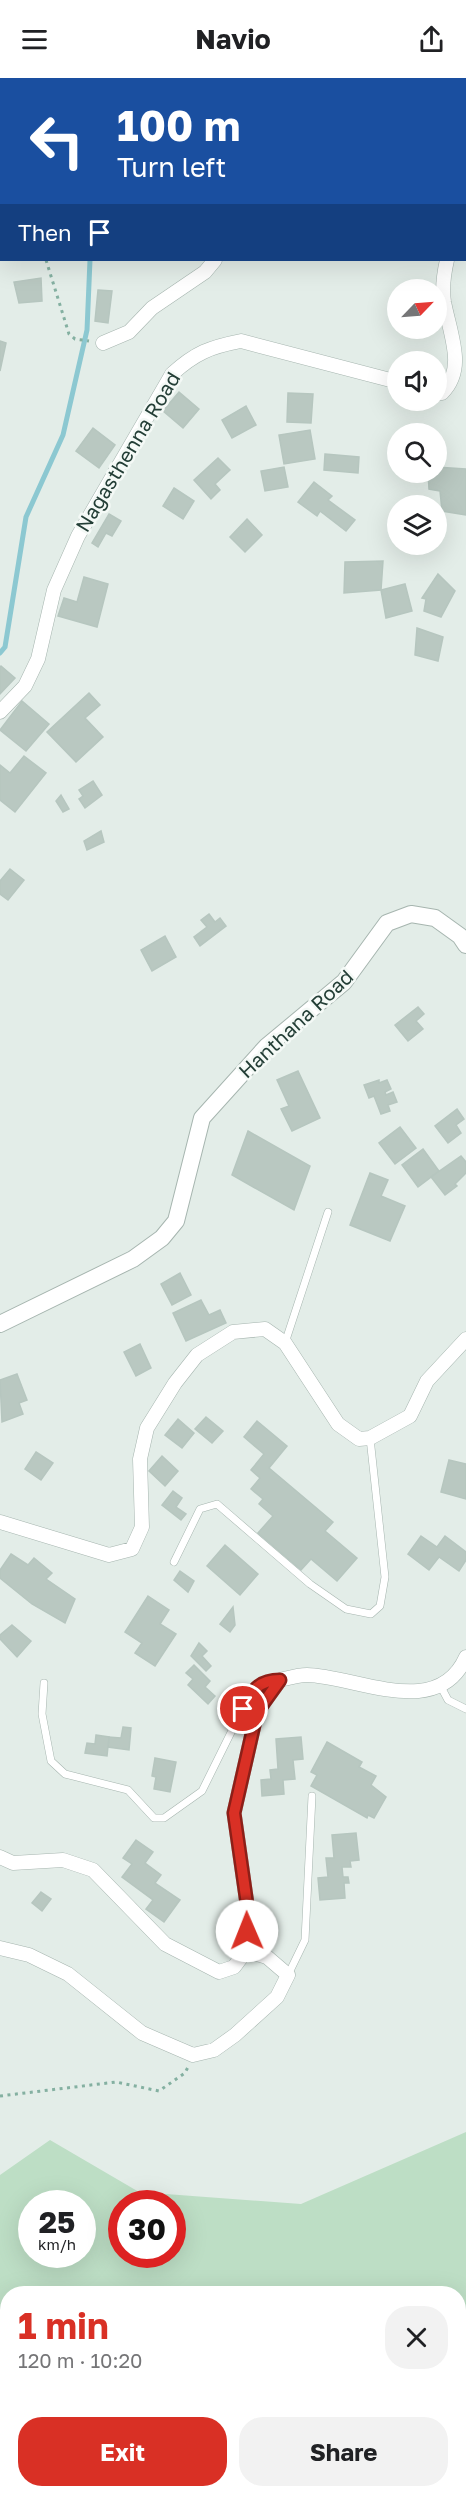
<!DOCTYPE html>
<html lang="en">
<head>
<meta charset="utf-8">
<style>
	body { margin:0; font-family:"Golos Text",sans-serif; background:#f2f2f2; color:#202124; height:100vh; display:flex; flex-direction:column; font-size:22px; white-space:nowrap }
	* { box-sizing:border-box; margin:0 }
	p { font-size:20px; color:#757577 }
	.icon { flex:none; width:33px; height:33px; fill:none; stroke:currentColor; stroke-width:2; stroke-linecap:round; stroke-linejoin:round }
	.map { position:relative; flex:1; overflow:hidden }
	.panel { position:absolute; left:0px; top:2208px; width:466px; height:212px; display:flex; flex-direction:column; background:#fff; border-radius:24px 24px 0 0; box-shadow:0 6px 24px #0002 }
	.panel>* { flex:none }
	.top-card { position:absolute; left:0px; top:0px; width:466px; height:183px; box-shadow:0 6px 24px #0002; background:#1a4fa0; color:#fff; overflow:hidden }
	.needle { width:39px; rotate:65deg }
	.fabs { position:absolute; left:387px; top:201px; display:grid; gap:12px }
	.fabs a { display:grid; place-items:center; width:60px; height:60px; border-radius:50%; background:#fff; box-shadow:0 6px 24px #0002; font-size:30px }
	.speed { position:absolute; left:18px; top:2112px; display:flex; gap:12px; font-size:30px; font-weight:700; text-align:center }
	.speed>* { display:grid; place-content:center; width:78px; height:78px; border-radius:50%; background:#fff; box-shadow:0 6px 24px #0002; line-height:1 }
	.speed small { font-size:15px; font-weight:400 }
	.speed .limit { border:9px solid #d22; background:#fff; color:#111 }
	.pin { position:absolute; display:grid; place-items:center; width:51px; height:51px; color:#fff; margin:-26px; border:3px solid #fff; border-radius:50%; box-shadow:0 2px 6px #0007 }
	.me { position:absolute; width:66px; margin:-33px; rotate:359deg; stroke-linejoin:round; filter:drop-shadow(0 0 4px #0008) }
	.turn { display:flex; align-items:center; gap:21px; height:126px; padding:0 18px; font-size:27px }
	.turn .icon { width:78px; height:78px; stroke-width:2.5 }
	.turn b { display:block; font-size:42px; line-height:51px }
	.then { display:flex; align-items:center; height:57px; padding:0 18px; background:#0003; gap:12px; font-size:22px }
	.round { display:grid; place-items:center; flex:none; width:63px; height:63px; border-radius:24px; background:#f2f2f2 }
	.summary { display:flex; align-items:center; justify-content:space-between; height:102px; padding:0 18px }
	h1 { font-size:36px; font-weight:700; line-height:45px; color:#d93025 }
	.cta { display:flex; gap:12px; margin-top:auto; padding:12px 18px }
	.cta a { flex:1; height:69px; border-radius:24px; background:#d93025; color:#fff; font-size:24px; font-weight:700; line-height:69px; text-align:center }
	.cta a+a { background:#f2f2f2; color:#202124 }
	header { display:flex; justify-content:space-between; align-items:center; height:78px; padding:0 18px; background:#fff; font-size:27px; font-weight:700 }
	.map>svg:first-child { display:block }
	.green { fill:#bddec5; fill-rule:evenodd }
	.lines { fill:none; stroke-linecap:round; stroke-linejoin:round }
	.stream { stroke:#8cc8d1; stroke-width:5 }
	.building { fill:#b9c8c1; stroke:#b6c6bf; stroke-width:1.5 }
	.service-casing { stroke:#a6b5af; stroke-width:8 }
	.minor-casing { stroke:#a6b5af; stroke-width:15 }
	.tertiary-casing { stroke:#a6b5af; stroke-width:18 }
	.path { stroke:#84b0a1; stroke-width:3; stroke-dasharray:3 4.5; stroke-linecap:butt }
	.service { stroke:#fff; stroke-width:7 }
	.minor { stroke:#fff; stroke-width:14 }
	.tertiary { stroke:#fff; stroke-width:16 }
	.route-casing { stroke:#8d1f18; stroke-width:15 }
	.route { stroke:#d93025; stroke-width:10 }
	.labels { text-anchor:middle; stroke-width:5; stroke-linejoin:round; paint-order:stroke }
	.street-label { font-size:20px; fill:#233e36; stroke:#f4f9f6 }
</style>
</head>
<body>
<header><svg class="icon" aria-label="menu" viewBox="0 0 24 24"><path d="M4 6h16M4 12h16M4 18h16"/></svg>Navio<svg class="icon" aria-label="share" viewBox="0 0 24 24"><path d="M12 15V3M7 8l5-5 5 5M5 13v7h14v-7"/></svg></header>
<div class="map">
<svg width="466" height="2419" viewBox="0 0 466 2419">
	<rect width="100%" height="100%" fill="#e3ede8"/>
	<path class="green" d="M 466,2054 L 466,2419 L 0,2419 L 0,2097 L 50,2062 L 139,2114 L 301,2126 ZM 32,2126 L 82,2126 L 82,2176 L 32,2176 ZM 122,2126 L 172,2126 L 172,2176 L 122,2176 ZM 8,2216 L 459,2216 L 459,2412 L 8,2412 Z"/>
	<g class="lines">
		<g class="stream">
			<polyline points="125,2 128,0"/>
			<polyline points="0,575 5,569 26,439 63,357 87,252 90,182"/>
		</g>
	</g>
	<g class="building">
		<polygon points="41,200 42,223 19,225 14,204"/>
		<polygon points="98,212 112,213 108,245 95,243"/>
		<polygon points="0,263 6,265 0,293"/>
		<polygon points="179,314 199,331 183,350 163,333"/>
		<polygon points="288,315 313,316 311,345 287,344"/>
		<polygon points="246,328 256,347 232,360 222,342"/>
		<polygon points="93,350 115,367 99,390 76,373"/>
		<polygon points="310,352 315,381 284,386 279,357"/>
		<polygon points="325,376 359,379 358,395 324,392"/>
		<polygon points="218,380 230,392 215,406 220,412 211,421 194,402"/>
		<polygon points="284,389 288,409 265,413 261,393"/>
		<polygon points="436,389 466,391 466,437 442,433 440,413 429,411 428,394 436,394"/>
		<polygon points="314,404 332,418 328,422 355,442 346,453 320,433 317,438 298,424"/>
		<polygon points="174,410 194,423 183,441 163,428"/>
		<polygon points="109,436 121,443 112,458 106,455 98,469 92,465"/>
		<polygon points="247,441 262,457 245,474 230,459"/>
		<polygon points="383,483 381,512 344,515 345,484"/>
		<polygon points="438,496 455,513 441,539 424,533 426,521 422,520"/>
		<polygon points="84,499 108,506 97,549 58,538 64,520 77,524"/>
		<polygon points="405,506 412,533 386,540 381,512"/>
		<polygon points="417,550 443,559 438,583 415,577"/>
		<polygon points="1,588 15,600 0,616 0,589"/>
		<polygon points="89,615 100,627 85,640 103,659 76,684 47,654"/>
		<polygon points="22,623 49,646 26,673 0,652"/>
		<polygon points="24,678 46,695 15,734 0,722 0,687 10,695"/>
		<polygon points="93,703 102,717 85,730 79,721 83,718 79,712"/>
		<polygon points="61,717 69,731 63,734 56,723"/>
		<polygon points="101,753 104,764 87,772 84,763"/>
		<polygon points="10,791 24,802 8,822 0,816 0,803"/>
		<polygon points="209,836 215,844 220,840 226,848 200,868 194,859 207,849 201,842"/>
		<polygon points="165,858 176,879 152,893 141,872"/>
		<polygon points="418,929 424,936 416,943 423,951 408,963 395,947"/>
		<polygon points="298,993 320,1040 292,1053 281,1031 289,1028 277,1002"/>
		<polygon points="379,1002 379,1005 387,1002 391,1011 385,1014 386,1017 393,1014 397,1024 388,1027 390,1033 381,1036 374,1018 369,1020 364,1007"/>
		<polygon points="457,1031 464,1041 456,1047 461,1055 448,1065 435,1048"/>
		<polygon points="400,1049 416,1070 395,1086 379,1065"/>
		<polygon points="248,1053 310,1088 294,1132 232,1097"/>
		<polygon points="423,1071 439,1093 418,1109 402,1087"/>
		<polygon points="461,1078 466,1084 466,1095 455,1106 457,1108 445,1117 431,1099"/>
		<polygon points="370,1095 388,1102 381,1118 405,1128 390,1163 350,1147"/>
		<polygon points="180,1195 191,1217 172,1227 161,1206"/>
		<polygon points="201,1222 209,1237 220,1232 226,1245 186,1263 173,1235"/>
		<polygon points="140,1266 151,1290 136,1298 124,1274"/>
		<polygon points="17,1296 27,1322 19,1325 23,1336 2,1344 0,1302"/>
		<polygon points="206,1339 223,1353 212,1365 195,1351"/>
		<polygon points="178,1341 194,1355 182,1370 165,1357"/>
		<polygon points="257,1343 287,1368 269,1390 333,1444 325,1453 357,1480 337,1503 311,1481 301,1492 258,1455 273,1438 259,1426 263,1421 251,1411 260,1400 251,1392 264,1376 244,1359"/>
		<polygon points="36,1374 53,1385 41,1402 25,1391"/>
		<polygon points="162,1378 178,1393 165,1408 149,1393"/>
		<polygon points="449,1382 466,1386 466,1421 441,1414"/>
		<polygon points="173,1413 182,1420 176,1429 186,1436 181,1442 162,1427"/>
		<polygon points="421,1458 437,1469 445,1458 466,1474 466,1482 459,1493 439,1479 429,1492 408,1476"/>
		<polygon points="225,1467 258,1496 240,1517 207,1488"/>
		<polygon points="11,1476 28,1487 34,1480 52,1495 46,1501 75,1521 65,1545 32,1526 0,1500 0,1492"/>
		<polygon points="180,1493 194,1503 188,1514 174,1502"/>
		<polygon points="148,1518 169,1532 160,1546 176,1556 155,1588 135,1575 142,1565 125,1554"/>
		<polygon points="233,1529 235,1547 230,1554 220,1546"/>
		<polygon points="12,1547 31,1563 17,1579 0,1561 0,1557"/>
		<polygon points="199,1565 207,1573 202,1578 211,1588 206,1593 191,1578"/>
		<polygon points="194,1587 210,1603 205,1609 215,1618 208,1626 188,1607 193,1601 186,1595"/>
		<polygon points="123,1649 131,1650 129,1672 108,1669 109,1659 121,1660"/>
		<polygon points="96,1657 109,1659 107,1678 85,1675 87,1665 95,1666"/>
		<polygon points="301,1659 303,1681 293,1682 295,1701 283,1702 284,1716 262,1718 261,1702 271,1701 270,1692 278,1691 276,1661"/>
		<polygon points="327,1664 362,1684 359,1689 376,1698 371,1707 386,1719 374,1740 368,1737 367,1740 311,1708 317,1697 311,1694"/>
		<polygon points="155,1680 176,1684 170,1714 154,1711 156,1699 152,1698"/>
		<polygon points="356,1755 359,1782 350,1783 351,1789 342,1789 343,1799 348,1799 349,1805 344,1805 345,1820 320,1822 318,1800 328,1799 326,1780 334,1780 332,1757"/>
		<polygon points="136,1762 153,1774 145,1785 161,1797 155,1805 180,1822 164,1844 146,1831 153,1822 122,1799 132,1786 123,1780"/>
		<polygon points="41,1814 51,1821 42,1833 32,1825"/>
	</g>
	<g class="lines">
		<g class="service-casing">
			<g id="service">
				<polyline points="384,2 386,0"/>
				<polyline points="285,1265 328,1134"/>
				<polyline points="174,1484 200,1431 217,1426 310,1506 346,1531 371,1536 380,1528 385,1499 370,1360"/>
				<polyline points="44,1605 42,1636 51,1683 65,1696 128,1712 154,1740 164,1740 202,1713 253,1610 268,1602 280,1602"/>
				<polyline points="440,1607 448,1622 466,1631"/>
				<polyline points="288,1897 305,1862 312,1718"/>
			</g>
		</g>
		<g class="minor-casing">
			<g id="minor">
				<polyline points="465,144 466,143"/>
				<polyline points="103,265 129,254 152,230 205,194 215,182"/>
				<path d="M 436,314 L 442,315 C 466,291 451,259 444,224 C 442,211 444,195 447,182"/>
				<path d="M 0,634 L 25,608 L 38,581 L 54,512 L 78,458 L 172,296 C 195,275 210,269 241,263 L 398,304"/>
				<polyline points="0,1444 109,1477 132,1471 142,1449 140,1381 147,1350 175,1305 197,1277 233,1254 265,1251 285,1265 338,1346 359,1361 370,1360 410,1338 427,1303 466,1261"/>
				<path d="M 0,1779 L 13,1785 L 63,1782 L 93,1792 L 165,1866 L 219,1894 L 234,1889 L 246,1873 L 248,1833 L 234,1735 L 257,1634 L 280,1602 C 288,1600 298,1597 307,1597 C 356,1598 438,1643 466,1579"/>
				<polyline points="0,1870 29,1877 68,1896 142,1955 193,1977 214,1972 235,1957 277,1919 288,1897 267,1879 246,1873"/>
			</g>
		</g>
		<g class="tertiary-casing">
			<polyline id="tertiary" points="0,1246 133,1181 162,1160 176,1143 202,1040 266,969 344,904 387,845 411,836 435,840 460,858 466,867"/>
		</g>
		<g class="path">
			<polyline points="46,182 69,256 75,261 89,263"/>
			<polyline points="0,2018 116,2004 159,2013 185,1995 188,1989"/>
		</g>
		<use href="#service" class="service"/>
		<use href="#minor" class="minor"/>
		<use href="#tertiary" class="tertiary"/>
	</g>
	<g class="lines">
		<g class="route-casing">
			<path id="route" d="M 243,1631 C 252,1613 258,1602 280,1602 L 257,1634 L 234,1735 L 248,1833 L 247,1853"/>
		</g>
		<use href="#route" class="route"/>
	</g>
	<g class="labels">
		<g class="street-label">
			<text transform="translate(128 374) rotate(-59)" y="7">Nagasthenna Road</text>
			<text transform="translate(296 946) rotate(-43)" y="7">Hanthana Road</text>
		</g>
	</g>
</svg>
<div class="fabs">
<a><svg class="needle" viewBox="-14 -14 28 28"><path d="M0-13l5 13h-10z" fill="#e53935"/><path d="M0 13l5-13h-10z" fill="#757577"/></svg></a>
<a><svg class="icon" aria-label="sound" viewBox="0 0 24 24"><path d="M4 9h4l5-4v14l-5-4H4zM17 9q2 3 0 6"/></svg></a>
<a><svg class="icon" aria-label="search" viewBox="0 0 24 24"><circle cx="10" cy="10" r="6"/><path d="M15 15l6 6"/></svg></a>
<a><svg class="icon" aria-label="layers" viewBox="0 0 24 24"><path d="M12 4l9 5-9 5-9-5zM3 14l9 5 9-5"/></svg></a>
</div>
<div class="speed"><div>25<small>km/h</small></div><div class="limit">30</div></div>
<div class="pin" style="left:243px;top:1631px;background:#d93025"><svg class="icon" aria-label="arrive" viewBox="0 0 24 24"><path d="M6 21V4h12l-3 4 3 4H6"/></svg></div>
<svg class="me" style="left:247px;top:1853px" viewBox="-20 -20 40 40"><circle r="19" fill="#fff"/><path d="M0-13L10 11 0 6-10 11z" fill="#d93025"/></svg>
<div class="top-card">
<div class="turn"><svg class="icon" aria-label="left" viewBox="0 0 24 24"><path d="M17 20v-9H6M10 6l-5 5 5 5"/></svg><div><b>100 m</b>Turn left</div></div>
<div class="then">Then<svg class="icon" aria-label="arrive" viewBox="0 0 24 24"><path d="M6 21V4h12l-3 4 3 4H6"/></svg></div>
</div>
<section class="panel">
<div class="summary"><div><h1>1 min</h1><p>120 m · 10:20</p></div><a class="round"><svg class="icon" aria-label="close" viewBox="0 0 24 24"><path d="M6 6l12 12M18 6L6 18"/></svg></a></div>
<div class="cta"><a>Exit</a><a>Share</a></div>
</section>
</div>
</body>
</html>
